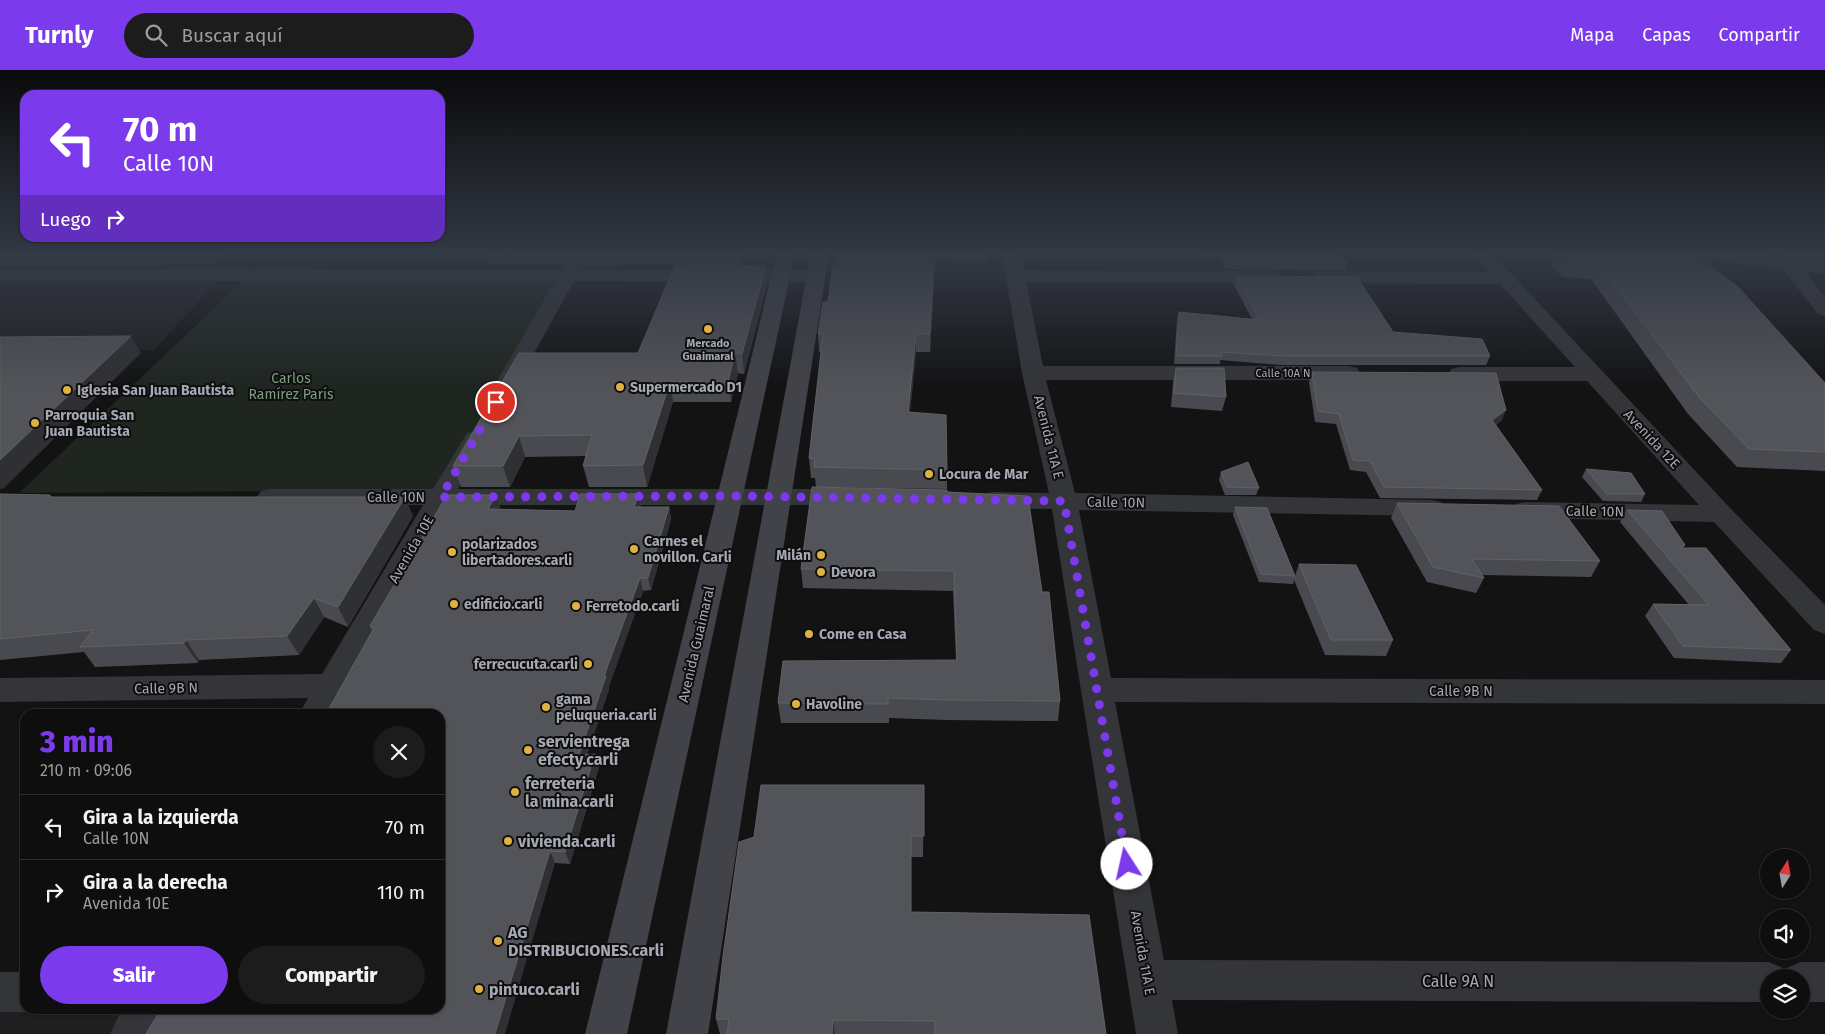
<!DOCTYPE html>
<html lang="es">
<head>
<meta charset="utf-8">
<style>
	body { margin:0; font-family:"Fira Sans",sans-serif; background:#1c1c1d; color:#f1f3f6; height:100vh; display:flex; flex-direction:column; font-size:19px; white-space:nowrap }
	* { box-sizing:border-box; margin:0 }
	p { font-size:16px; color:#9b9c9e }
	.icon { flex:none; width:28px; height:28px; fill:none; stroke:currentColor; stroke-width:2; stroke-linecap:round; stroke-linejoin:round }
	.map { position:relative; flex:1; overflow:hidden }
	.panel { position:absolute; left:20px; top:639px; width:425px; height:305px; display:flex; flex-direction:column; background:#0e0e0f; border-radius:15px; box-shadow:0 1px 4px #0004,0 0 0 1px #2e2e2f }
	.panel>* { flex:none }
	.hud { position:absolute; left:20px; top:20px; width:425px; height:152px; border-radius:15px; box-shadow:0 1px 4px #0004,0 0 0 1px #2e2e2f; background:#7c3aed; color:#fff; overflow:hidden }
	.needle { width:32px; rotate:11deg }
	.tools { position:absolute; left:1760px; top:779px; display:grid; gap:10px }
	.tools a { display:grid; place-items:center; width:50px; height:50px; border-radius:50%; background:#0e0e0f; box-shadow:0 1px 4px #0004,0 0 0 1px #2e2e2f; font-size:25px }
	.pin { position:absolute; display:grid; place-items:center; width:42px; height:42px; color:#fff; margin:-21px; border:2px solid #fff; border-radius:50%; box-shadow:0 1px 5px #0007 }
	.me { position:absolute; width:55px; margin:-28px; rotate:350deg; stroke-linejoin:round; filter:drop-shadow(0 0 4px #0008) }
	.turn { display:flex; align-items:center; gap:18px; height:105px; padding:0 20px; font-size:22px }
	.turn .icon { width:65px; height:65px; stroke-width:2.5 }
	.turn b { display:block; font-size:35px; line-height:42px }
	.then { display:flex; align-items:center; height:48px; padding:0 20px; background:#0003; gap:10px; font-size:19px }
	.round { display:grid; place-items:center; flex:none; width:52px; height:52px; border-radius:26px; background:#1c1c1d }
	.overview { display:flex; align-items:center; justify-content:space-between; height:85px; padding:0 20px }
	h1 { font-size:30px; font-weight:800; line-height:38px; color:#7c3aed }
	.primary-button { display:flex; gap:10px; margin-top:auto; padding:10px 20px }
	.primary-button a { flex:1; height:58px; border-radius:30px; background:#7c3aed; color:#fff; font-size:20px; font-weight:800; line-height:58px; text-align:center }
	.primary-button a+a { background:#1c1c1d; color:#f1f3f6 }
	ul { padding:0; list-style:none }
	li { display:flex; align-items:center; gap:15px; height:65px; padding:0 20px; border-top:1px solid #2e2e2f }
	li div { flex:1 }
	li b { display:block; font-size:19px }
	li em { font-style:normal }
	header { display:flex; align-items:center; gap:30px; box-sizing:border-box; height:70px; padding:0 25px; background:#7c3aed; color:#fff }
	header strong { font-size:24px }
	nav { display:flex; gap:28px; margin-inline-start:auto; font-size:18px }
	.search { width:350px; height:45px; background:#1c1c1d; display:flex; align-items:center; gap:12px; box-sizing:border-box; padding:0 18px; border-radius:28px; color:#9b9c9e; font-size:19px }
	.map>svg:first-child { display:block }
	.built { fill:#1f1f21 }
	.green { fill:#1f2620 }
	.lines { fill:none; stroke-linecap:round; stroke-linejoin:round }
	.street { fill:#343539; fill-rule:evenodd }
	.secondary { fill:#424348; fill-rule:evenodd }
	.wall { fill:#494a4f }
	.shaded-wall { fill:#2f3033 }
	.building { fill:#535459; stroke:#606267 }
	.route { stroke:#7c3aed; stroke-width:9; stroke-dasharray:0 16.2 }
	.poi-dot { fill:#deb141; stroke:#0e0e0f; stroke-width:2 }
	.labels { text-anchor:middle; stroke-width:4; stroke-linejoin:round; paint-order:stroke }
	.far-poi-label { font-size:11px; font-weight:bold; fill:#a6a9b3; stroke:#0e0e0f }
	.far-street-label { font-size:11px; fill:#a6a9b3; stroke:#0e0e0f }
	.park-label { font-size:14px; fill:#7e9c82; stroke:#0e0e0f }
	.poi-label { font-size:14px; font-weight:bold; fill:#a6a9b3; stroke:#0e0e0f; text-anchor:start }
	.street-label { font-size:14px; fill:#a6a9b3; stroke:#0e0e0f }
	.near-poi-label { font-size:16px; font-weight:bold; fill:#a6a9b3; stroke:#0e0e0f; text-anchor:start }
	.near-street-label { font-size:16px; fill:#a6a9b3; stroke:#0e0e0f }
</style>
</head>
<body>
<header>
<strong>Turnly</strong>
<div class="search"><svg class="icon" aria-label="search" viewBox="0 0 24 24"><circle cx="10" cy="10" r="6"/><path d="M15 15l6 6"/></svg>Buscar aquí</div>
<nav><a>Mapa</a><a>Capas</a><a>Compartir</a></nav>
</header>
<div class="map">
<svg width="1825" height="964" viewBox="0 0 1825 964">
	<rect width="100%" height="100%" fill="#131314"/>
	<g class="built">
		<polygon points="220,208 154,280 0,280 0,209"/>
		<polygon points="0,930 25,939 156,939 141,964 0,964"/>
	</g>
	<polygon class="green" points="562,209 448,420 19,423 244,210"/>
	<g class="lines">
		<g class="street">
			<polygon points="572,183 590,183 581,200 816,200 823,202 825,206 823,210 816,212 574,211 516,316 513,321 505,323 497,321 494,316 555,211 0,211 0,199 562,200"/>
			<polygon points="1002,183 1020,183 1024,200 1273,201 1280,203 1282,207 1280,211 1273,213 1026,212 1043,296 1349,296 1357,298 1360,303 1357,308 1349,310 1046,310 1075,423 1432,430 1441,432 1445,438 1441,444 1432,446 1079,440 1111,608 1825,610 1825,634 1115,632 1164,890 1769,892 1783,898 1785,902 1787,898 1801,892 1825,892 1825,932 1801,932 1801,908 1769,908 1769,932 1172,930 1178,964 1136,964 1052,439 993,438 984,436 980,430 984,424 993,422 1049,423 1022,303"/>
			<polygon points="1473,183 1492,183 1730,438 1825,535 1825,564 1814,560 1714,452 1525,448 1516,446 1512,440 1516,434 1525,432 1699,435 1587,311 1459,311 1451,309 1448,304 1451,299 1459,297 1575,297 1500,214 1321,213 1314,211 1312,207 1314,203 1321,201 1489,202"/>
			<polygon points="1684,183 1743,183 1825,192 1825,204 1805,201 1825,227 1825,246 1818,244 1783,199 1693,188 1687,187"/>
			<polygon points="475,361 483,363 487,368 458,419 847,419 856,421 860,427 856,433 847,435 449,435 332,644 299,644 308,628 0,632 0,608 322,604 423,435 270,435 261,433 257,427 261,421 270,419 433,419 467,363"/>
			<polygon points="0,902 25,902 25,939 33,939 25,942 0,942"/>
			<polygon points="122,939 167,939 155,964 110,964"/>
		</g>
		<g class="secondary">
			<polygon points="777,183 795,183 627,964 585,964"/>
			<polygon points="811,183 829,183 708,964 666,964"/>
		</g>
	</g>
	<g class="wall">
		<polygon points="0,183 229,183 217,193 162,193 162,196 62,195 0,196"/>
		<polygon points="485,183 571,183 564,193 488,193"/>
		<polygon points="583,183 746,183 741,195 766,196 767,214 744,304 738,303 731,332 673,332 647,417 589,417 583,396 586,386 525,387 510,417 461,417 453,396 638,283 684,195 683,193 586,195"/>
		<polygon points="835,183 988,183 988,192 935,189 930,282 916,282 910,342 947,400 947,419 816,417 815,408 811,408 809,388 821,282 819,282 818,264 828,232"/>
		<polygon points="1193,183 1340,183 1347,193 1345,200 1226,199 1219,186 1193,185"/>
		<polygon points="1552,183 1693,183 1825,313 1825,401 1737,397 1688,344 1591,209 1562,207 1552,195"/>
		<polygon points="1758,183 1825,183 1825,190"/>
		<polygon points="1236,206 1393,262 1490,286 1486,295 1281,295 1220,290 1220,294 1174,294 1177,250 1179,242 1252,249 1234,215"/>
		<polygon points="1176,298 1226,327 1222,341 1171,337 1173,312"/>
		<polygon points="1312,302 1502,350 1496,355 1542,420 1537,430 1380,428 1366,402 1350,400 1336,354 1315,352 1309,312"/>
		<polygon points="1586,399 1645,424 1641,432 1603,431 1582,407"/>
		<polygon points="1221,402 1259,418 1256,425 1225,425 1219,410"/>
		<polygon points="947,422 1042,522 1060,631 1058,651 946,650 889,648 889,653 781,653 778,633 956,590 953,521 803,518 801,499"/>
		<polygon points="0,424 50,425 52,427 413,446 348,557 324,547 299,585 199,590 198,593 95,597 84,582 0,590"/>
		<polygon points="639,424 641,437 669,437 671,449 651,520 643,521 609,616 609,619 587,685 595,684 599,697 570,794 555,793 440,939 372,561 370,556 496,425 500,437 499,439 575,441"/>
		<polygon points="1397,433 1600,491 1591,507 1482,505 1484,508 1476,523 1427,512 1391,448"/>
		<polygon points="1235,437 1295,506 1299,494 1393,570 1386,586 1325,585 1294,510 1293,514 1259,512 1233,445"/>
		<polygon points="1627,440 1685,475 1683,478 1791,580 1781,593 1674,588 1645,546 1653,534 1689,535 1620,452"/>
		<polygon points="924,715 923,787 911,787 911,842 1106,964 720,964 716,949"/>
	</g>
	<g class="shaded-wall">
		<polygon points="156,183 157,183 162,193 162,196"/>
		<polygon points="212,183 229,183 217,193"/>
		<polygon points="561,183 571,183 564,193"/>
		<polygon points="738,183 746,183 740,198"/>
		<polygon points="934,183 935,189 930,282 930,264"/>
		<polygon points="766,196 767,214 744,304 742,284"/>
		<polygon points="916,264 916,282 908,361 908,342"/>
		<polygon points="131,266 141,283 4,418 0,419 0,390"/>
		<polygon points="735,283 738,303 731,332 728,312"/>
		<polygon points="670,312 673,332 647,417 643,395"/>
		<polygon points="1506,340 1502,350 1488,361 1492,350"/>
		<polygon points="519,366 525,387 510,417 503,396"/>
		<polygon points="639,424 641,436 637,449 634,437"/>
		<polygon points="496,425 500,437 493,451 488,439"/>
		<polygon points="405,427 413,446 348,557 338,537"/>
		<polygon points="669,437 671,449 651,520 648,508"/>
		<polygon points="640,508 643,521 609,616 609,619 583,697 579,685 604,606"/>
		<polygon points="314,528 324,547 299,585 287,566"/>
		<polygon points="186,570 199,590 198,593 184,573"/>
		<polygon points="595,684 599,697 570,794 565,782"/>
		<polygon points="550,781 555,793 505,964 495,964"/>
		<polygon points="833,950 835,964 832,964"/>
	</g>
	<g class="building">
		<polygon points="835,183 934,183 930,264 916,264 908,342 946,345 947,400 814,397 815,389 809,388 823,264 818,264 823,232 828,232"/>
		<polygon points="1223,183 1340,183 1347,193 1227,192"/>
		<polygon points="1562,183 1693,183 1738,217 1825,313 1825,382 1749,379 1699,327 1598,193 1569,191"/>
		<polygon points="675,195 766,196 742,284 735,283 728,312 670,312 643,395 583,396 592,365 519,366 503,396 453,396 519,283 638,283"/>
		<polygon points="1236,206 1357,207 1393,262 1482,269 1490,286 1283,286 1221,282 1222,286 1176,286 1179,242 1259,250"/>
		<polygon points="131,266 0,390 0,267"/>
		<polygon points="1176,298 1224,298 1226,327 1174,323"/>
		<polygon points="1312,302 1496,303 1506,340 1492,350 1542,420 1384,417 1370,391 1353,390 1339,344 1318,341"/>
		<polygon points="1248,392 1259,418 1227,417 1221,402"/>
		<polygon points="1586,399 1631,403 1645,424 1607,424"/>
		<polygon points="812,417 947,420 947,422 1028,426 1042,522 1049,522 1060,631 947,630 888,628 888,634 778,633 783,591 957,590 954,501 801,499"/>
		<polygon points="0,424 50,425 49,427 405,427 338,537 314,528 287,566 186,570 184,573 80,577 93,560 0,569"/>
		<polygon points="580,424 639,424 634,437 669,437 648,508 640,508 604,606 606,606 579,685 595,684 565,782 550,781 495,964 146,964 161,939 440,939 440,644 326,644 374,558 370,556 447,425 496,425 488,439 575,441"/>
		<polygon points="1397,433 1559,436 1600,491 1472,489 1484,508 1433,497"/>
		<polygon points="1235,437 1267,438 1295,506 1261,504"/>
		<polygon points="1627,440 1662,441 1685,475 1681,478 1706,478 1791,580 1683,576 1653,534 1709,535"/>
		<polygon points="1299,494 1356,495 1393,570 1331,570"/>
		<polygon points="761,715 924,715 924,766 911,766 911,842 1089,845 1106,964 935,964 935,951 833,950 832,964 727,964 729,949 716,949 723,886 739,772 754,767"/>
	</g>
	<linearGradient id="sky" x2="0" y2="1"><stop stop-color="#0a0a0b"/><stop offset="0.58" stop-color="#333945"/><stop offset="1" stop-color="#333945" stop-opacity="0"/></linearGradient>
	<rect width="1825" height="318" fill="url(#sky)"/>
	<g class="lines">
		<polyline class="route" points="496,332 441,427 730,426 1064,431 1127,794"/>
	</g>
	<g class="poi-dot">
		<circle cx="708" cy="259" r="5"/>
		<circle cx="620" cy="317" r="5"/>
		<circle cx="67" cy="320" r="5"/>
		<circle cx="35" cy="353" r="5"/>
		<circle cx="929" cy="404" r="5"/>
		<circle cx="634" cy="479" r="5"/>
		<circle cx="452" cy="482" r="5"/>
		<circle cx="821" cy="485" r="5"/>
		<circle cx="821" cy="502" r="5"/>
		<circle cx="454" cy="534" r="5"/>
		<circle cx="576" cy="536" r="5"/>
		<circle cx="809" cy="564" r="5"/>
		<circle cx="588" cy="594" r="5"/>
		<circle cx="796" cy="634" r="5"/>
		<circle cx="546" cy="637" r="5"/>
		<circle cx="528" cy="680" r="5"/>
		<circle cx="515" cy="722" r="5"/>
		<circle cx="508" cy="771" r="5"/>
		<circle cx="498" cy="871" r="5"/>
		<circle cx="479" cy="919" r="5"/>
	</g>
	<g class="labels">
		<g class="far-poi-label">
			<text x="708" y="277">Mercado<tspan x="708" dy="13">Guaimaral</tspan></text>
		</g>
		<g class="far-street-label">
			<text x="1283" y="307">Calle 10A N</text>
		</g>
		<g class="park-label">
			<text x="291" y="313">Carlos<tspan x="291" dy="16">Ramírez París</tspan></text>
		</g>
		<g class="poi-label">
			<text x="630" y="322">Supermercado D1</text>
			<text x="77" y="325">Iglesia San Juan Bautista</text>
			<text x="45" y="350">Parroquia San<tspan x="45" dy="16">Juan Bautista</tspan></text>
			<text x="939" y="409">Locura de Mar</text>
			<text x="644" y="476">Carnes el<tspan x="644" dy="16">novillon. Carli</tspan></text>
			<text x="462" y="479">polarizados<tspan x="462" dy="16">libertadores.carli</tspan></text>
			<text x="811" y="490" text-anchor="end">Milán</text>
			<text x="831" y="507">Devora</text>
			<text x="464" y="539">edificio.carli</text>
			<text x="586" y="541">Ferretodo.carli</text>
			<text x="819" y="569">Come en Casa</text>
			<text x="578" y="599" text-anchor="end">ferrecucuta.carli</text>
			<text x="556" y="634">gama<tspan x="556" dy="16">peluqueria.carli</tspan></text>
			<text x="806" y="639">Havoline</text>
		</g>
		<g class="street-label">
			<text transform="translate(1049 367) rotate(76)" y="5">Avenida 11A E</text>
			<text transform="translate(1652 369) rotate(47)" y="5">Avenida 12E</text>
			<text x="396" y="432">Calle 10N</text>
			<text transform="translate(1116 432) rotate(1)" y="5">Calle 10N</text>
			<text transform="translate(1595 441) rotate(1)" y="5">Calle 10N</text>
			<text transform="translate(411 479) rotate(-60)" y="5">Avenida 10E</text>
			<text transform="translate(696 574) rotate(-77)" y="5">Avenida Guaimaral</text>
			<text transform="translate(166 618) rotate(-1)" y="5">Calle 9B N</text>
			<text x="1461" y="626">Calle 9B N</text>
			<text transform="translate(1143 883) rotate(80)" y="5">Avenida 11A E</text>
		</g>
		<g class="near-poi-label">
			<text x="538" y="677">servientrega<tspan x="538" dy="18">efecty.carli</tspan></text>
			<text x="525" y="719">ferreteria<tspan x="525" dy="18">la mina.carli</tspan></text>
			<text x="518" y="777">vivienda.carli</text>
			<text x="508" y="868">AG<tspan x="508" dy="18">DISTRIBUCIONES.carli</tspan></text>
			<text x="489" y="925">pintuco.carli</text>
		</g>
		<g class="near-street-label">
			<text x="1458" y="917">Calle 9A N</text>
		</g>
	</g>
</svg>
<div class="tools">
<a><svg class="needle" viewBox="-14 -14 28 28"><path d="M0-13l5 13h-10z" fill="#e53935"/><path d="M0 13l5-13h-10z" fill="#9b9c9e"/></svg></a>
<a><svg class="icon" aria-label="sound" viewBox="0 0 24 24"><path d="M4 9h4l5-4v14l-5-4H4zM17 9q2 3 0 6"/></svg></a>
<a><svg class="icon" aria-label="layers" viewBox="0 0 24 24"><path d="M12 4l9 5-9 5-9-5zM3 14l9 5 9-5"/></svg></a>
</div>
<div class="pin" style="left:496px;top:332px;background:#d93025"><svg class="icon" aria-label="arrive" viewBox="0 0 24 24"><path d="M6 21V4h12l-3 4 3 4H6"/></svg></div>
<svg class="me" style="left:1127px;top:794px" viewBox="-20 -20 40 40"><circle r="19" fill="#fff"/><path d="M0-13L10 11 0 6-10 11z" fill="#7c3aed"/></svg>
<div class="hud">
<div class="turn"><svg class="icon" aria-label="left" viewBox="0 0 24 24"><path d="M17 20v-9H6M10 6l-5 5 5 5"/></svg><div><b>70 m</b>Calle 10N</div></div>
<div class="then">Luego<svg class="icon" aria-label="right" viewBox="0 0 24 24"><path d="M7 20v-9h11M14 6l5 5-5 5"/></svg></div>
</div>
<section class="panel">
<div class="overview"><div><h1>3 min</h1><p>210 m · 09:06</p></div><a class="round"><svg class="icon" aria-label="close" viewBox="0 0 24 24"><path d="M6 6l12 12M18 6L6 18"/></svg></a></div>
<ul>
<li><svg class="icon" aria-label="left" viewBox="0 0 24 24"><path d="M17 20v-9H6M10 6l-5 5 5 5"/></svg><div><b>Gira a la izquierda</b><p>Calle 10N</p></div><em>70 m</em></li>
<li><svg class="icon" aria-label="right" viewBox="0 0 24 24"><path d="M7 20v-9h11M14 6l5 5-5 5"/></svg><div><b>Gira a la derecha</b><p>Avenida 10E</p></div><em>110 m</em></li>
</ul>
<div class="primary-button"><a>Salir</a><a>Compartir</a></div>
</section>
</div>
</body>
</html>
